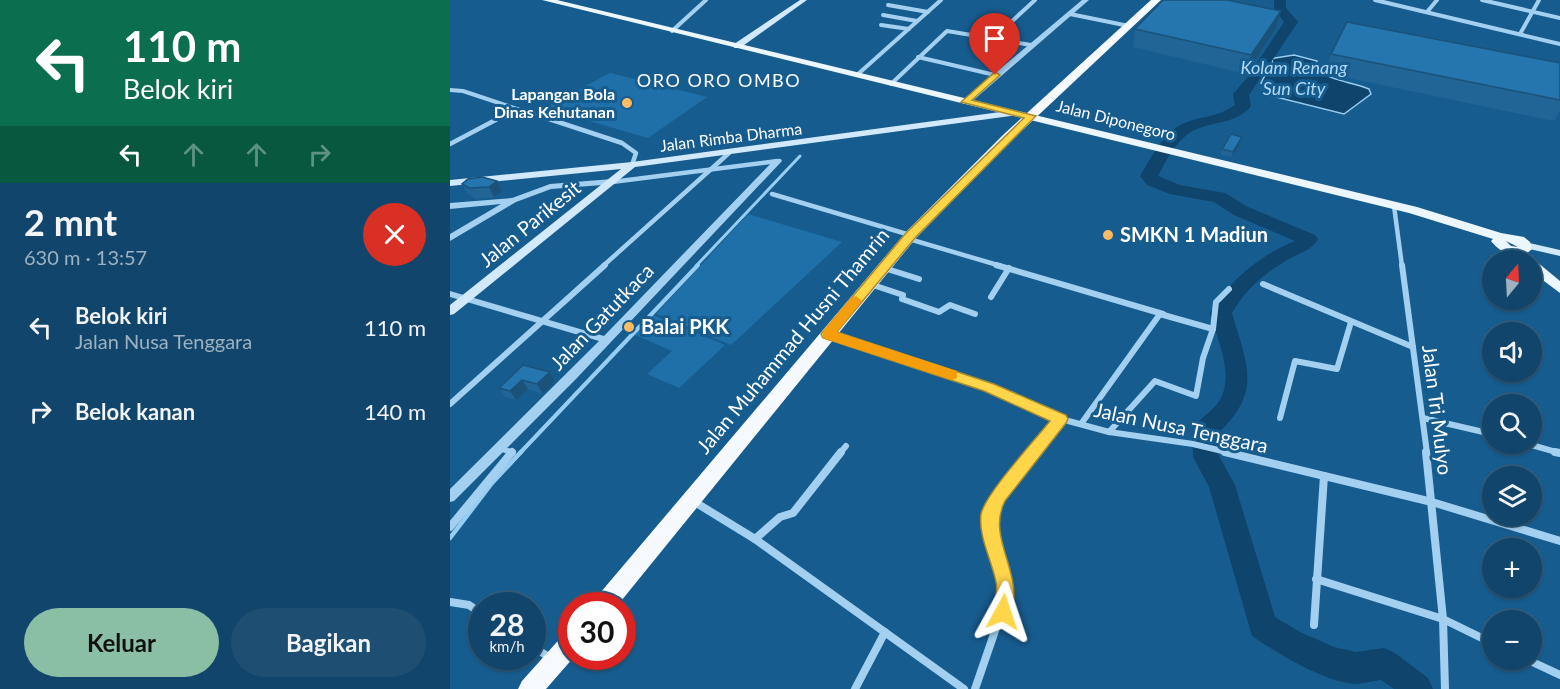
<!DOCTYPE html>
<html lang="id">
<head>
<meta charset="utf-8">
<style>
	body { margin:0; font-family:Lato,sans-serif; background:#1e4f73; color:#f1f3f6; height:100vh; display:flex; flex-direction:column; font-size:22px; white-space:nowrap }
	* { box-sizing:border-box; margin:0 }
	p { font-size:20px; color:#9cb1c1 }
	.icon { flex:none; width:33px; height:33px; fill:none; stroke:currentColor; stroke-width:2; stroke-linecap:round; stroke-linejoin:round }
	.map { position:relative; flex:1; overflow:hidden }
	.sheet { display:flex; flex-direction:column; background:#11456b; width:450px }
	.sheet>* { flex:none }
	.banner { background:#0b6e4f; color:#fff; overflow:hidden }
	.needle { width:39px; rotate:18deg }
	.buttons { position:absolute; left:1032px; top:250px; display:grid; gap:12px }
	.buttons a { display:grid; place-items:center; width:60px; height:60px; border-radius:50%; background:#11456b; box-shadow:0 2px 4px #0004,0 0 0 2px #305d7e; font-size:30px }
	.speed { position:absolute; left:18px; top:592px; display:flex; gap:12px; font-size:30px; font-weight:700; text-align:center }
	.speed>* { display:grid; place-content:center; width:78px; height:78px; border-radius:50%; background:#11456b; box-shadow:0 2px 4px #0004,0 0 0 2px #305d7e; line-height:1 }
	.speed small { font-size:15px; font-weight:400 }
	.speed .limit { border:9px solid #d22; background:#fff; color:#111 }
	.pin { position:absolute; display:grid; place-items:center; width:51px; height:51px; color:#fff; margin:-62px -26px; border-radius:50% 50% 50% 0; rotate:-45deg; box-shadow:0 0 6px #0007 }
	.pin .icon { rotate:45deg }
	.me { position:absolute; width:66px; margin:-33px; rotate:5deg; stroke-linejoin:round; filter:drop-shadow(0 0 4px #0008) }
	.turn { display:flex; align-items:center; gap:21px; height:126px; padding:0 24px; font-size:27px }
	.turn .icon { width:78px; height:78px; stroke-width:2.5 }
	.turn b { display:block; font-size:42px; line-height:51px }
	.lanes { display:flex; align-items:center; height:57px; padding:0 24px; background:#0003; justify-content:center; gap:30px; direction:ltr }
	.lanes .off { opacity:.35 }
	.round { display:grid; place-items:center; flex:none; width:63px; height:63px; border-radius:32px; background:#1e4f73 }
	.overview { display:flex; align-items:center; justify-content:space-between; height:102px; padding:0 24px }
	h1 { font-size:36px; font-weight:700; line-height:45px }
	.action { display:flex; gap:12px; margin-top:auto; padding:12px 24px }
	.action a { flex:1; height:69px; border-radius:36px; background:#8abfa5; color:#111; font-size:24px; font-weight:700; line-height:69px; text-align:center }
	.action a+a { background:#1e4f73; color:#f1f3f6 }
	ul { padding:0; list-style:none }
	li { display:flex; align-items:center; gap:18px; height:84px; padding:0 24px }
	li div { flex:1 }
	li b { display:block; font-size:22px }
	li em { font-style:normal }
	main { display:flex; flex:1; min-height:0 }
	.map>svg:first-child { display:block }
	.green { fill:#1f70a9 }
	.water { fill:#0f446c; stroke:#96cdf2; stroke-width:1.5 }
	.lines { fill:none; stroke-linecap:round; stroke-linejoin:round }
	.stream-far2 { stroke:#96cdf2; stroke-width:3 }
	.stream-far1 { stroke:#96cdf2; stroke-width:4 }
	.stream { stroke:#96cdf2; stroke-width:4.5 }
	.river { fill:#0f446c; fill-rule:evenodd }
	.minor-far3 { stroke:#a3d0f0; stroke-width:4 }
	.minor-far2 { stroke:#a3d0f0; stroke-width:4.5 }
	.minor-far1 { stroke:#a3d0f0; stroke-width:6 }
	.minor { stroke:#a3d0f0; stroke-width:8 }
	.tertiary { fill:#a3d0f0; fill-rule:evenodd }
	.secondary { fill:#d1e9fb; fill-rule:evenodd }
	.primary { fill:#ecf6ff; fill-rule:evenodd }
	.trunk { fill:#f6faff; fill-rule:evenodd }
	.wall { fill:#206596 }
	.shaded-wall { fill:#1a527a }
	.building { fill:#2575ae; stroke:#1a527a; stroke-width:1.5 }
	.route { fill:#ffd54a; stroke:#a68a30; stroke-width:1.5 }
	.slow { fill:#f59e0b }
	.poi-dot { fill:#ffbc62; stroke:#175c8f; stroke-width:2 }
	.labels { text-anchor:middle; stroke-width:6; stroke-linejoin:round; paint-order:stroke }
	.far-poi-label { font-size:16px; font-weight:bold; fill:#fff; stroke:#175c8f; text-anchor:end }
	.far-street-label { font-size:16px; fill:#fff; stroke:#175c8f }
	.far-water-label { font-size:18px; font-style:italic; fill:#afdaf7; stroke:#175c8f }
	.far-quarter-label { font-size:18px; letter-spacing:1.5px; fill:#fff; stroke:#175c8f }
	.street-label { font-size:20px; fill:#fff; stroke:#175c8f }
	.poi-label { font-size:20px; font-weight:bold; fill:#fff; stroke:#175c8f; text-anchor:start }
</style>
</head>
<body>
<main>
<section class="sheet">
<div class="banner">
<div class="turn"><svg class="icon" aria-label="left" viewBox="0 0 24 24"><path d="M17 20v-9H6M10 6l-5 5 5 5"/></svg><div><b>110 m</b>Belok kiri</div></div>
<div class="lanes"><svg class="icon" aria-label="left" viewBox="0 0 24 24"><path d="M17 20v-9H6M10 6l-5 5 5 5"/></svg><svg class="icon off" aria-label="ahead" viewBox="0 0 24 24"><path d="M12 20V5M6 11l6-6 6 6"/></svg><svg class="icon off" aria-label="ahead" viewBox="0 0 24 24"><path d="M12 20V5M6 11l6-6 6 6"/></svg><svg class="icon off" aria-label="right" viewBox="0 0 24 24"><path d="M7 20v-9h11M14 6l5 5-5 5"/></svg></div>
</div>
<div class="overview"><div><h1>2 mnt</h1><p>630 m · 13:57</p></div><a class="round" style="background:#d93025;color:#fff"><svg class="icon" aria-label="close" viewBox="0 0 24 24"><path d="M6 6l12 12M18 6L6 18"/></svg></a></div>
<ul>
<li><svg class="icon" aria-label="left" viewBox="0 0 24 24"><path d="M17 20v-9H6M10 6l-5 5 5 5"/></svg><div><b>Belok kiri</b><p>Jalan Nusa Tenggara</p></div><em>110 m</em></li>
<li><svg class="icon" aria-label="right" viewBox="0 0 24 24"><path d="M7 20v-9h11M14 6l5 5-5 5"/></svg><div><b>Belok kanan</b></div><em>140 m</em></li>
</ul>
<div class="action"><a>Keluar</a><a>Bagikan</a></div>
</section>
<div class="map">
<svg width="1110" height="689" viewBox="0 0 1110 689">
	<rect width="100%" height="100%" fill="#175c8f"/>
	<g class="green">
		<polygon points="160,73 257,97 198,138 94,108"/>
		<polygon points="298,214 392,242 281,345 206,314"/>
		<polygon points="201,314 275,345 229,388 197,374 222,351 183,334"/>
	</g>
	<path class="water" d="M 844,55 L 867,61 L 865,68 C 880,81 901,82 919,89 L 921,94 L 894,114 L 814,94 L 816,85 L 811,83 L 818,70 L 814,69 L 817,65 L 823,66 L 822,59 L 825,58 Z"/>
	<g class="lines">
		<polyline class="stream-far2" points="246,266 350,156"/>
		<polyline class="stream-far1" points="70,453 248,265"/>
		<polyline class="stream" points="0,538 42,483 71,452"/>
		<path class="river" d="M 824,0 L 836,0 L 836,8 L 848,22 L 799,95 L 801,106 C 786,126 757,120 738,134 C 724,144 716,161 708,176 L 730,185 L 775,193 L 798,207 L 865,235 L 868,239 C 861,251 849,253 837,260 C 815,273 795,290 782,313 C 797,365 813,392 767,434 L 769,456 L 785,485 L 825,617 L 850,632 L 884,647 L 906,652 L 934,648 L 945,653 L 978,678 L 983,689 L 944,689 L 931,680 C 923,681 915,683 908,684 C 877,684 827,653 802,636 L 759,487 L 743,457 L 742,431 C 748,419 759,414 767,404 C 787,378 767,340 760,313 C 781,279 809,256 845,241 L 784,215 L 764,202 L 720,194 L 697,185 L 690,176 C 703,155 715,128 740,121 C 756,116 772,115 785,105 L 783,94 L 797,78 L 834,22 L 824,8 Z"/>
		<g class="minor-far3">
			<polyline points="925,0 1110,44"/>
			<polyline points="1032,0 1110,18"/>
			<polyline points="438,5 478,12"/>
			<polyline points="977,12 987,0"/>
			<polyline points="620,14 679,26"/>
			<polyline points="433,15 467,21"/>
			<polyline points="431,25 459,29"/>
			<polyline points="222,31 256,0"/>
			<polyline points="1070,34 1089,0"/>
			<polyline points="545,37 585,0"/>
			<polyline points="468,57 545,75"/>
			<polyline points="407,75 491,0"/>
			<polyline points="441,84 497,31 581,45"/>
			<polyline points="0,90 13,91 67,109 50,118"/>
			<polyline points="67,109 95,118"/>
		</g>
		<g class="minor-far2">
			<polyline points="90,116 172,143 186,153 182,165"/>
			<polyline points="0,144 53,116"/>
			<polyline points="162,182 328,161"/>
			<polyline points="322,194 460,235"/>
			<polyline points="944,206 952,266"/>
			<polyline points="459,239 551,266"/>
			<polyline points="153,266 279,153"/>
		</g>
		<g class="minor-far1">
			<polyline points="546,265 713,314"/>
			<polyline points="952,265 977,453"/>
			<polyline points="434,268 469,279"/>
			<polyline points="420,284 453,295 452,299 489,312 500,305 525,314"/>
			<polyline points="813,284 963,347"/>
			<polyline points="541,297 559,268"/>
			<polyline points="763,329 766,302 779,289"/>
			<polyline points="378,334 539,387 611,419 659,432 743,444 781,453"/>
			<polyline points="0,404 155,265"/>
			<polyline points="830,418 845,361 887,369 901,322"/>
			<polyline points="973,418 1042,434"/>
			<polyline points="631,424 710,314 763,329 753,358 746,396 705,381 659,432"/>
			<polyline points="1078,444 1110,453"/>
			<polyline points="50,448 63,453"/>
			<polyline points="390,453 396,446"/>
			<polyline points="584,453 611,419"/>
		</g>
		<g class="minor">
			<polyline points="775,452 982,502 1110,541"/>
			<polyline points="976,452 993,619 995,689"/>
			<polyline points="1105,452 1110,453"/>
			<polyline points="243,501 305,539 514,689"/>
			<polyline points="0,527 62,452"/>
			<polyline points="305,539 330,517 343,513 391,452"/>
			<polyline points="866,579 993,619 1042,643"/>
			<polyline points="0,602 19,605 32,614"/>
			<polyline points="864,625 874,476"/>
			<polyline points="82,646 102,659"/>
			<polyline points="1078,660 1110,675"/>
			<polyline points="405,689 435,632"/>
			<polyline points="525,689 557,596 543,542 540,514 550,496 585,452"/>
		</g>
		<g class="tertiary">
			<polygon points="632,0 639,0 519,104 513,104 513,100"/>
			<polygon points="325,159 331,159 332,161 126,379 4,501 0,502 0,489 149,341 0,297 0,291 154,336"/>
			<polygon points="162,179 166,182 165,184 101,189 66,202 0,241 0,234 51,204 0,209 0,203 62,198 100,184"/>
		</g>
		<g class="secondary">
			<polygon points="350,0 357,0 290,48 284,48 284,44"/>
			<polygon points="565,110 569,113 568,115 185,167 4,314 0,315 0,305 171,169 0,186 0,180 182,162"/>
			<polygon points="1075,242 1110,250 1110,256 1071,247 1070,245 1071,243"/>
		</g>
		<g class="primary">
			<path d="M 92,0 L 107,0 L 967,207 L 1051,233 L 1074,237 L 1080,242 L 1082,249 C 1069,262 1051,254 1041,241 L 1043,239 L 959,213 ZM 1056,241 L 1068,247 L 1061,246 Z"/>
			<polygon points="1081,261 1087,262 1110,281 1110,293 1082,272"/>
		</g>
		<g class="trunk">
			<polygon points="701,0 711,0 562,140 466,238 167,606 142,606 145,599 456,232 554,134"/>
			<polygon points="122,631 122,657 124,657 96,689 68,689 72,681 114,634"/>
		</g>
	</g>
	<g class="wall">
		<polygon points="826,28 796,74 683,47 685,29"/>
		<polygon points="881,54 1110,63 1110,110 1104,121 875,73"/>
		<polygon points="791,142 782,157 771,155 772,149"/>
		<polygon points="47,181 52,191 44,197 25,199 18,194 12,184"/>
		<polygon points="73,365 100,372 105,381 93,394 78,389 66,400 55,397 49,388"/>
	</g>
	<g class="shaded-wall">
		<polygon points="831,11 826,28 796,74 801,55"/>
		<polygon points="792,137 791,142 782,157 783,152"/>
		<polygon points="47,181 52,191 44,197 39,187"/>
		<polygon points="100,372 105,381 93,394 87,384"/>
		<polygon points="72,380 78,389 66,400 60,391"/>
	</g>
	<g class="building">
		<polygon points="713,0 777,0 831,11 801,55 685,29"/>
		<polygon points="897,22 1110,63 1110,100 881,54"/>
		<polygon points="781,134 792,137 783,152 772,149"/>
		<polygon points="32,177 47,181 39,187 19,188 12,184 18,179"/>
		<polygon points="73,365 100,372 87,384 72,380 60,391 49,388"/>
	</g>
	<path class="route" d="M 545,72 L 550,75 L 549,76 L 522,100 L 586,116 L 465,238 L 387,332 L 544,384 L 616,415 L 618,419 L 616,423 L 555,501 C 535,540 578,576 559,618 L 553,621 L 546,618 C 541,607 549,595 546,582 C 542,561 528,536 531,514 C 535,494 585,440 600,421 L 534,391 L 373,338 L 371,334 L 456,233 L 574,118 L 511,102 Z"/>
	<polygon class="slow" points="406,296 412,301 387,332 507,371 507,378 502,380 373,338 373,331 401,298"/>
	<g class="poi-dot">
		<circle cx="177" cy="103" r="6"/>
		<circle cx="658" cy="235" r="6"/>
		<circle cx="179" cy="327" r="6"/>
	</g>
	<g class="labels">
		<g class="far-poi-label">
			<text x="165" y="100">Lapangan Bola<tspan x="165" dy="18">Dinas Kehutanan</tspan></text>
		</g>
		<g class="far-street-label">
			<text transform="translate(666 120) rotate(14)" y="6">Jalan Diponegoro</text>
			<text transform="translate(281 137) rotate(-7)" y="6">Jalan Rimba Dharma</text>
		</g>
		<g class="far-water-label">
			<text x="844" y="74">Kolam Renang<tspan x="844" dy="21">Sun City</tspan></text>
		</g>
		<g class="far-quarter-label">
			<text x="269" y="87">ORO ORO OMBO</text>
		</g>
		<g class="street-label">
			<text transform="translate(80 224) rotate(-39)" y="7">Jalan Parikesit</text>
			<text transform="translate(152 317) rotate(-46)" y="7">Jalan Gatutkaca</text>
			<text transform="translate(343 341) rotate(-50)" y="7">Jalan Muhammad Husni Thamrin</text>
			<text transform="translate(987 410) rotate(83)" y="7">Jalan Tri Mulyo</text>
			<text transform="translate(731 428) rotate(12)" y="7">Jalan Nusa Tenggara</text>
		</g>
		<g class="poi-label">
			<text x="670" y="242">SMKN 1 Madiun</text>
			<text x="191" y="334">Balai PKK</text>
		</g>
	</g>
</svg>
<div class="buttons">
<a><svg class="needle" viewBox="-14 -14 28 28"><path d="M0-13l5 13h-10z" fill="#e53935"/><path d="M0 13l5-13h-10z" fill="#9cb1c1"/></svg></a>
<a><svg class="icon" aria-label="sound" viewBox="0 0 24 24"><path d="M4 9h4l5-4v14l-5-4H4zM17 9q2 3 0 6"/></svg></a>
<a><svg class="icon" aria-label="search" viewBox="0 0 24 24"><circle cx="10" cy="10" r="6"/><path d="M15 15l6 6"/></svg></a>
<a><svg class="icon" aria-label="layers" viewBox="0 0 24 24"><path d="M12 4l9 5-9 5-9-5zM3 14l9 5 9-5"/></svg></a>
<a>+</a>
<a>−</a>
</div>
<div class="speed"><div>28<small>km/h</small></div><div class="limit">30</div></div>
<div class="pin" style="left:545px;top:75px;background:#d93025"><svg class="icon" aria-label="arrive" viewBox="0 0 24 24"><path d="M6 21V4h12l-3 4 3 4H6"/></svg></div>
<svg class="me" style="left:553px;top:612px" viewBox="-20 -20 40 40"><path d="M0-17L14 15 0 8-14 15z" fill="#ffd54a" stroke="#fff" stroke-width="4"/></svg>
</div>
</main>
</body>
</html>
